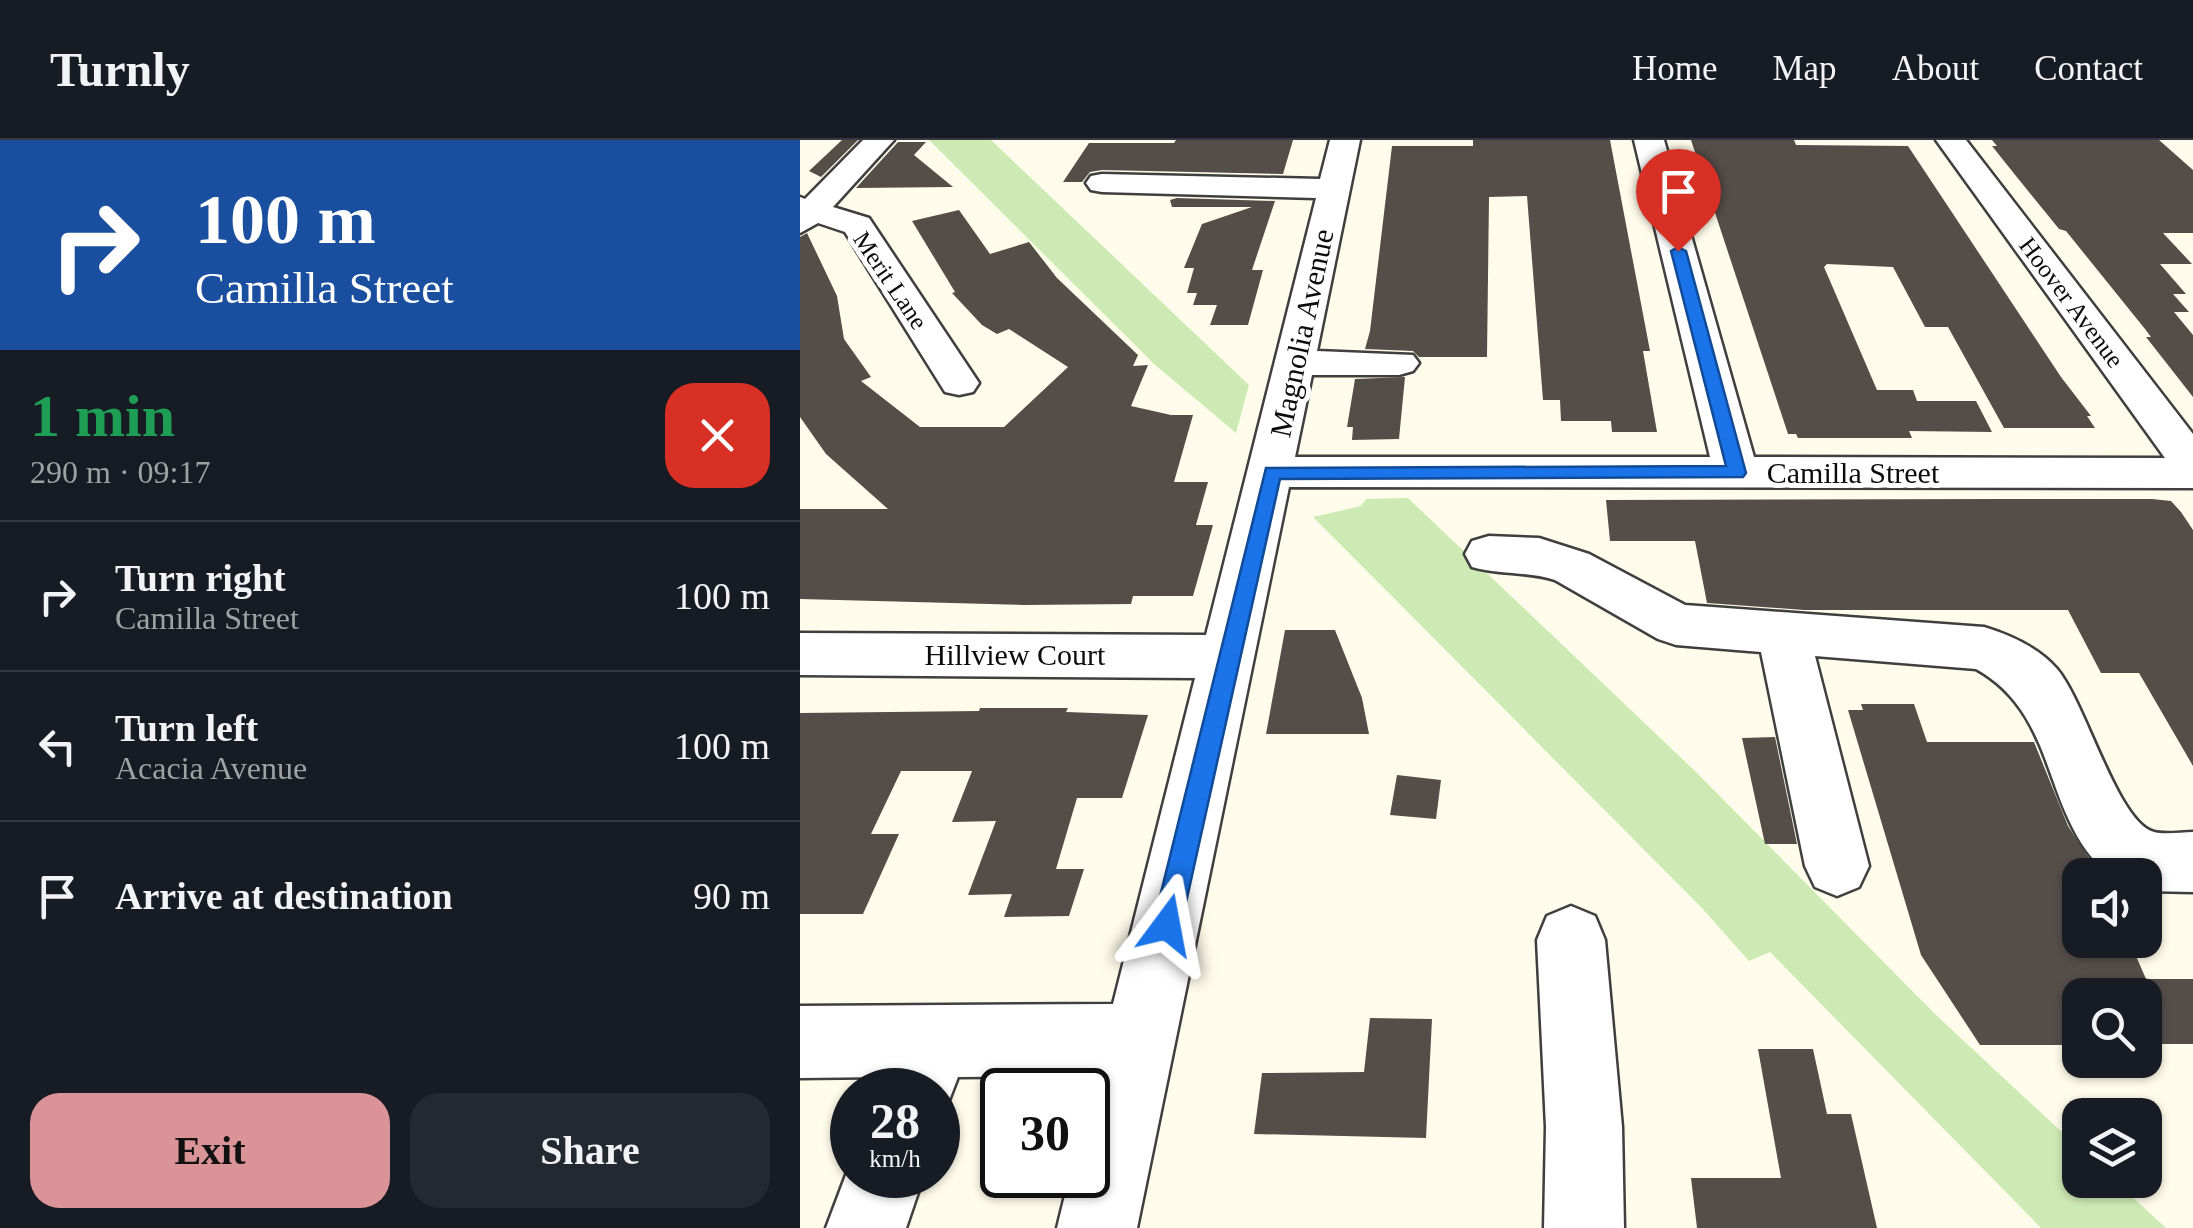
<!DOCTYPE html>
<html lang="en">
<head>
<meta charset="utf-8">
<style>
	body { margin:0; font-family:"Times New Roman",serif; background:#242831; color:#f1f3f6; height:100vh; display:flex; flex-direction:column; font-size:38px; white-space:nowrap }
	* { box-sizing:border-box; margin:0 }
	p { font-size:32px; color:#9ea1a6 }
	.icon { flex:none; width:55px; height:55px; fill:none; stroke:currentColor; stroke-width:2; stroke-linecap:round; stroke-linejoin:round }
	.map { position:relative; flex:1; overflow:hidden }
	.panel { display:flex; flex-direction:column; background:#171b24; width:800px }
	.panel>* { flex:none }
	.top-card { background:#1a4fa0; color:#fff; overflow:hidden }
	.controls { position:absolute; left:1262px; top:718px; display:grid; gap:20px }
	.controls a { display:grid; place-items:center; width:100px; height:100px; border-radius:20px; background:#171b24; box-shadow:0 2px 8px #0004; font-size:50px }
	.speed { position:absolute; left:30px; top:928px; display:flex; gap:20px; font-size:50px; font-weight:700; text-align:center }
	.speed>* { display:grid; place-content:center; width:130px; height:130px; border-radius:50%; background:#171b24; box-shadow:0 2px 8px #0004; line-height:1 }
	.speed small { font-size:25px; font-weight:400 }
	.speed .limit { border:5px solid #111; border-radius:15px; background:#fff; color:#111 }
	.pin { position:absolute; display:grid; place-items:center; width:85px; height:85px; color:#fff; margin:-102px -42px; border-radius:50% 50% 50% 0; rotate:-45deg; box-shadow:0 0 10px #0007 }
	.pin .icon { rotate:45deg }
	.me { position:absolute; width:110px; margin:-55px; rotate:13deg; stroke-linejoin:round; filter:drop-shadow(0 0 8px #0008) }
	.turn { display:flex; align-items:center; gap:35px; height:210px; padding:0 30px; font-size:45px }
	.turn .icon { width:130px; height:130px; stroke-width:2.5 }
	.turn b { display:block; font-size:70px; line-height:85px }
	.round { display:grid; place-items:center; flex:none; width:105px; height:105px; border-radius:30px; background:#242831 }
	.head { display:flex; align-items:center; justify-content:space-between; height:170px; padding:0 30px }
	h1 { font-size:60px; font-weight:800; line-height:75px; color:#1e9e55 }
	.cta { display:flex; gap:20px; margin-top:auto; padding:20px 30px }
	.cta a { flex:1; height:115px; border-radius:30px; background:#da9497; color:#111; font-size:40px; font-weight:800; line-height:115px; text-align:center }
	.cta a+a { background:#242831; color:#f1f3f6 }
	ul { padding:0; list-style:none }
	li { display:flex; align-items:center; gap:30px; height:150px; padding:0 30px; border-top:2px solid #363941 }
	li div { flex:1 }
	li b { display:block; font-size:38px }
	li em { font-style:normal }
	header { display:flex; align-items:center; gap:60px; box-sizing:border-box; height:140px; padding:0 50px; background:#171b24; border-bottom:2px solid #363941 }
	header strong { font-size:48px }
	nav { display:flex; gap:55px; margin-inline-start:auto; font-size:35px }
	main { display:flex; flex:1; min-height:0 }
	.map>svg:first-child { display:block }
	.green { fill:#ceeab4 }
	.building { fill:#554d48 }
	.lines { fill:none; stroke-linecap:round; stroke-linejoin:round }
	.minor-casing { stroke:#3f3f3f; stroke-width:5 }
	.minor { fill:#fff; fill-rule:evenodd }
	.route { fill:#1a73e8; stroke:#114b97; stroke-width:2.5 }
	.labels { text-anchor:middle; stroke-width:10; stroke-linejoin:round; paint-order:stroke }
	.far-street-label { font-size:25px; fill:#0c0c0c; stroke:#fff }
	.street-label { font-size:30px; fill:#0c0c0c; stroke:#fff }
</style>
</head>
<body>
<header>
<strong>Turnly</strong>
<nav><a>Home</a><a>Map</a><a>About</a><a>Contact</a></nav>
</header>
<main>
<section class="panel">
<div class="top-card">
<div class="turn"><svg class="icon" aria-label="right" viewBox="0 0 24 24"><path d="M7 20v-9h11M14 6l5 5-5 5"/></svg><div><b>100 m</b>Camilla Street</div></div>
</div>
<div class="head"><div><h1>1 min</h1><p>290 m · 09:17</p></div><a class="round" style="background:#d93025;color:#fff"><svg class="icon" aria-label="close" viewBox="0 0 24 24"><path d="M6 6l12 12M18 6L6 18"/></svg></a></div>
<ul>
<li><svg class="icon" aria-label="right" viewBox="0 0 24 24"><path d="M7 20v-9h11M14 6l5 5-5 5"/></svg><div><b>Turn right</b><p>Camilla Street</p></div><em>100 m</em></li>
<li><svg class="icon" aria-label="left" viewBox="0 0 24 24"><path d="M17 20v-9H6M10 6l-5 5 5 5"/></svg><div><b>Turn left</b><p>Acacia Avenue</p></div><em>100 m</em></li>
<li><svg class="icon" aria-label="arrive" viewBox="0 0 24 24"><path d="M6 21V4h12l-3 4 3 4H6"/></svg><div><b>Arrive at destination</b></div><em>90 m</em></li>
</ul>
<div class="cta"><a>Exit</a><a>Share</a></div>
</section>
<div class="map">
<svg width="1393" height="1088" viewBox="0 0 1393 1088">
	<rect width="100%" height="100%" fill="#fffceb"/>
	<g class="green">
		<polygon points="129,0 191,0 449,245 436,293 354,224"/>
		<polygon points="608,358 895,631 1136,875 1280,1009 1280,1040 1314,1040 1366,1088 1241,1088 970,812 949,821 901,767 513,377 561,366 566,359"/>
	</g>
	<g class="building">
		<polygon points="42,0 58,0 21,37 9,31"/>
		<polygon points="376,0 493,0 483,34 302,30 290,32 282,42 263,42 289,3 374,3"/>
		<polygon points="673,0 810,0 850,211 843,211 857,292 812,292 811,281 761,281 760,260 743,260 727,56 689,57 687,217 619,217 613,211 565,209 570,191 592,6 673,6"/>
		<polygon points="891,0 994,0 996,5 1108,6 1261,237 1291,276 1287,276 1295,288 1204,288 1148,187 1125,187 1093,127 1027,124 1024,127 1077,250 1113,250 1117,261 1176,261 1192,292 1109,291 1112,298 998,298 996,294 988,294"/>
		<polygon points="1192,0 1359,0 1393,30 1393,93 1363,93 1392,124 1360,124 1386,154 1373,154 1389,172 1374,172 1393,195 1393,257 1346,197 1351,197 1345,189 1266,91 1259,89 1216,36 1192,6 1197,6"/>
		<polygon points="98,2 126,2 114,15 153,47 56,48"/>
		<polygon points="377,58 475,61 452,130 463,130 448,185 410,185 417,165 393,165 397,153 387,153 394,128 384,128 402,84 452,67 372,67 370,60"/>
		<polygon points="159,70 190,114 229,102 257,138 338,215 333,226 348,225 331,266 371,275 393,275 374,342 408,342 396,385 413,385 393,456 333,456 331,464 224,465 0,459 0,369 88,369 26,314 0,277 0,97 7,93 37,156 44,199 71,237 61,241 120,287 204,287 268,227 209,189 197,194 182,185 152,153 155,152 112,81"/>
		<polygon points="605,237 599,299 552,300 553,287 547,287 555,239"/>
		<polygon points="1208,359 1352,359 1371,361 1381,372 1393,390 1393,626 1339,533 1301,533 1268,470 1004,470 907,463 895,401 810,401 806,360"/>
		<polygon points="485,490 535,490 562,558 569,594 466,594"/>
		<polygon points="1061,564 1114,564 1127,602 1234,602 1268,686 1300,735 1280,735 1280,800 1329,800 1346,839 1393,839 1393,904 1345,904 1345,855 1280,855 1280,905 1180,905 1121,815 1048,570 1063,570"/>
		<polygon points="180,568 268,568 266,572 348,575 322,658 277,658 256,729 284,729 269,776 204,777 212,754 168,755 196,681 152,682 172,631 101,631 71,694 99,694 63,774 0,774 0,573 179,571"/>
		<polygon points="975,597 997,704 965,704 942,598"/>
		<polygon points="597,635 641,640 636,679 590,675"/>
		<polygon points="570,878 632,879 626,998 454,994 462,933 564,932"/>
		<polygon points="958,909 1013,909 1027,974 1051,974 1077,1088 897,1088 891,1038 981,1038"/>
	</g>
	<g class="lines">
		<g class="minor-casing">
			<g id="minor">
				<polygon points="63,0 94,0 33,67 69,78 179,243 173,252 159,255 145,252 45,92 18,83 0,93 0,57 5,59"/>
				<polygon points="530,0 560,0 517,211 613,215 619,223 613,231 599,235 512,235 495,317 910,317 834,0 864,0 954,317 1365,318 1136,0 1166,0 1393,294 1393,348 489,347 337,1088 257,1088 270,1035 288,1035 288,965 295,936 158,937 143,976 138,979 138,950 80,950 85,937 0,938 0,866 313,864 395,538 0,535 0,493 406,495 516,58 302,52 291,50 286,43 291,36 302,34 520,39"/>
				<path d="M 689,396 L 739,398 L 789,414 L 885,465 L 1184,487 C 1210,495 1238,507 1257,529 C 1286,563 1317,682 1354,692 C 1366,695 1381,692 1393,692 L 1393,752 L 1346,751 L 1345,735 L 1309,735 C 1240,676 1261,576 1176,529 L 1015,516 L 1069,726 L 1059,747 L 1037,756 L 1015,747 L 1005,726 L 961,512 L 876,505 L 858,499 L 755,440 C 727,431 699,435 672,427 L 665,414 L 672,401 Z"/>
				<polygon points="771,766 795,776 805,800 822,987 824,1088 744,1088 746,987 737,800 747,776"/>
				<polygon points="52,1019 52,1035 124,1035 106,1088 26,1088"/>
			</g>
		</g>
		<use href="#minor" class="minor"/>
	</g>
	<polygon class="route" points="878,107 886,111 946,333 943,337 480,339 381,785 377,794 367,798 357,794 353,785 466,328 926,326 871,111"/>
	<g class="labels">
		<g class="far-street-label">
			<text transform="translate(91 140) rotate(56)" y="9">Merit Lane</text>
			<text transform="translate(1272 162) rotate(53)" y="9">Hoover Avenue</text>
		</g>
		<g class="street-label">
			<text transform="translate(502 193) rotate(-78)" y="10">Magnolia Avenue</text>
			<text x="1053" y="343">Camilla Street</text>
			<text x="215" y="525">Hillview Court</text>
		</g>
	</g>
</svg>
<div class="controls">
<a><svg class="icon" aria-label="sound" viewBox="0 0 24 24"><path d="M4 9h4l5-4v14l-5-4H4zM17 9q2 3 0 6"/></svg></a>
<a><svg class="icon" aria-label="search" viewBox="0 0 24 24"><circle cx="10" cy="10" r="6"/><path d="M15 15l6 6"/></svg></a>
<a><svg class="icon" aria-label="layers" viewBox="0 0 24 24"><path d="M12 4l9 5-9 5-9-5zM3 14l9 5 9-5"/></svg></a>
</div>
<div class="speed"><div>28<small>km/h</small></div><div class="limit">30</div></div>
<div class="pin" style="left:878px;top:111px;background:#d93025"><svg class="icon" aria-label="arrive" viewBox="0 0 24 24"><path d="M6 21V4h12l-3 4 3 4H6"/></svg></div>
<svg class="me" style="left:367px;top:785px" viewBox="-20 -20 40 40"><path d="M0-17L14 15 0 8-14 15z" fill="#1a73e8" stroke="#fff" stroke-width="4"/></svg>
</div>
</main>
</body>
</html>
